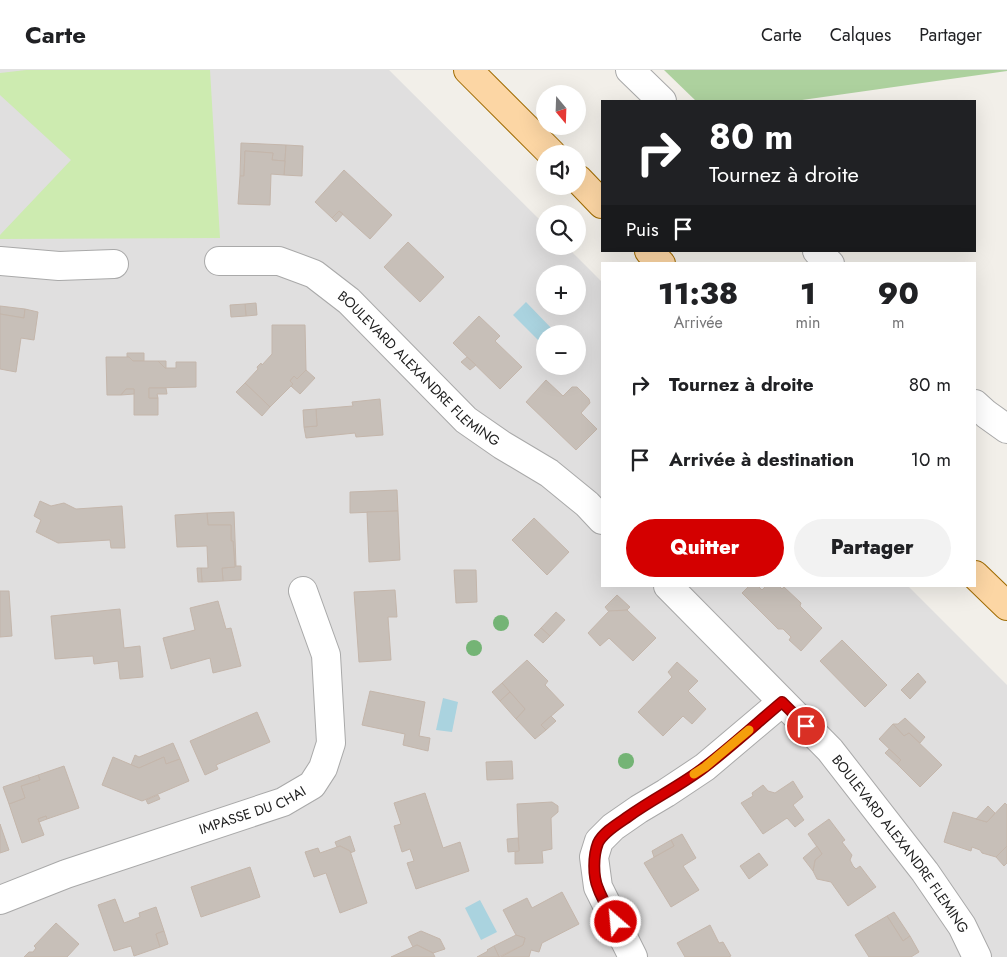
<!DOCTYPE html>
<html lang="fr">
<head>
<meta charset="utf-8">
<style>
	body { margin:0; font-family:Jost,sans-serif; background:#f2f2f2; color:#202124; height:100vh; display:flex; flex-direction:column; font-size:19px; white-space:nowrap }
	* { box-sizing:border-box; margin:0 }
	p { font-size:16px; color:#757577 }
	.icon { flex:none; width:28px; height:28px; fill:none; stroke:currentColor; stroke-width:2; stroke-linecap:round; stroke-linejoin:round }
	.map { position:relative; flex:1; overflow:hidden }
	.side { position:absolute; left:601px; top:192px; width:375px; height:325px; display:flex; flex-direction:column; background:#fff; border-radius:0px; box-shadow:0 5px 20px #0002 }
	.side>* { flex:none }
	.guide { position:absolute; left:601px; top:30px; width:375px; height:152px; border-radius:0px; box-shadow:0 5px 20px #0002; background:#202124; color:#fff; overflow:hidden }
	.needle { width:32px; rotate:161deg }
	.fabs { position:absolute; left:536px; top:15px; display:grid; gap:10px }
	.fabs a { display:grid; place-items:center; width:50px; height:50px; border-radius:50%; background:#fff; box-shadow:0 5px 20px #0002; font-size:25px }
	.pin { position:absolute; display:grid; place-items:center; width:42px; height:42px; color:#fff; margin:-21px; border:2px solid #fff; border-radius:50%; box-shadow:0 1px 5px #0007 }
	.me { position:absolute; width:55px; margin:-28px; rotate:333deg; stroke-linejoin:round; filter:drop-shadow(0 0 4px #0008) }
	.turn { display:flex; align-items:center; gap:18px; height:105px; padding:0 25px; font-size:22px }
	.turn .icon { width:65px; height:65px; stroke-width:2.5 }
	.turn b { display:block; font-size:35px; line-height:42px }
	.then { display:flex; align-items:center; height:48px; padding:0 25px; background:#0003; gap:10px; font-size:19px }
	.eta { display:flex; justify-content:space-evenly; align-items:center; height:85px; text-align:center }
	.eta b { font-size:30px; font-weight:800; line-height:35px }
	.cta { display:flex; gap:10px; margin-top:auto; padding:10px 25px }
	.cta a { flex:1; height:58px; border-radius:30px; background:#d40000; color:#fff; font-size:20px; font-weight:800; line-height:58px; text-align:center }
	.cta a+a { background:#f2f2f2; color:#202124 }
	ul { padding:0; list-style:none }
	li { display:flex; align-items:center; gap:15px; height:75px; padding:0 25px }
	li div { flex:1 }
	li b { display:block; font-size:19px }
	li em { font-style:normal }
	header { display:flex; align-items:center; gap:30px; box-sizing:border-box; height:70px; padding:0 25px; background:#fff; border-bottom:1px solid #e0e0e0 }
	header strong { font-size:24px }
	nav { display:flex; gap:28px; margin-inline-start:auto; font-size:18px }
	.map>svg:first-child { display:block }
	.residential { fill:#e0dfdf; fill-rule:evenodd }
	.grass { fill:#cdebb0 }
	.forest { fill:#add19e }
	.water { fill:#aad3df }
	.building { fill:#c7bfb8; stroke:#c4b6ab }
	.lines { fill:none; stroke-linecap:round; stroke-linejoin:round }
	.street-casing { stroke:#a9a9a9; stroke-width:30 }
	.primary-casing { stroke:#a06b00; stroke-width:30 }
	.street { stroke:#fff; stroke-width:28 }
	.primary { stroke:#fcd6a4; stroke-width:28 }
	.tree { fill:#74b475 }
	.route-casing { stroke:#8a0000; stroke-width:12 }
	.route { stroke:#d40000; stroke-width:9 }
	.slow { stroke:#f59e0b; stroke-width:9 }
	.labels { text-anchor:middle; stroke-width:4.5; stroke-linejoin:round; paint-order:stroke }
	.street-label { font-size:14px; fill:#222; stroke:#fff }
</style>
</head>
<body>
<header>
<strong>Carte</strong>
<nav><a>Carte</a><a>Calques</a><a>Partager</a></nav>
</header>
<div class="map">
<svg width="1007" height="887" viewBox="0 0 1007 887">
	<rect width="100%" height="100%" fill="#f2efe9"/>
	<path class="residential" d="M 0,0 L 389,0 L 545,155 L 545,176 L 566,176 L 602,212 L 602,516 L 908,516 L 1007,615 L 1007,887 L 0,887 ZM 545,204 L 578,204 L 578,236 L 545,236 ZM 545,264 L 578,264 L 578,296 L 545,296 Z"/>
	<polygon class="grass" points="26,0 210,0 220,168 0,169 0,165 71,90 0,25 0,3"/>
	<polygon class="forest" points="664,0 1007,0 1007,1 795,31 696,31"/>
	<g class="water">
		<polygon points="526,232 554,261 552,264 545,264 545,270 542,274 513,245"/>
		<polygon points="443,628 458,632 452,662 436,660"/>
		<polygon points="480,830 497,862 481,870 465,838"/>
	</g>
	<g class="building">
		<polygon points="241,73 286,75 285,91 272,90 273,83 245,81 244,106 240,106"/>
		<polygon points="286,75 303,76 302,106 284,105"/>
		<polygon points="245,81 273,83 272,90 285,91 284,105 271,104 270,135 238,134 240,106 244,106"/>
		<polygon points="344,100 392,145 370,169 339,141 332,148 315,132"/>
		<polygon points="339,141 343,144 336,152 332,148"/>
		<polygon points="408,172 444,207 420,232 384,197"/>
		<polygon points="256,233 257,245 246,246 245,234"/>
		<polygon points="245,234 246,246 231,247 230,235"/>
		<polygon points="0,236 25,239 24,248 0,244"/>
		<polygon points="25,239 38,242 34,270 21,268 16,302 0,299 0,244 24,248"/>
		<polygon points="479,246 500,266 495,271 522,297 500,319 453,273"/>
		<polygon points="272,255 305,255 306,300 297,309 294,306 290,311 293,314 270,337 245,313 258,299 257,297 261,293 262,295 272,284"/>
		<polygon points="127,283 144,283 144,291 133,291 129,287 127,287"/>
		<polygon points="106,287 129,287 133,291 158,291 165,298 176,298 176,292 196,292 196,317 149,318 149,328 158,328 158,345 134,345 134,319 126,319 121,325 107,325"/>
		<polygon points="467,287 476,295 470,300 461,292"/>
		<polygon points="158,291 166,291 166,298 165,298"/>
		<polygon points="306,300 315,308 300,324 291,316 293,314 290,311 294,306 297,309"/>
		<polygon points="546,310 563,326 572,317 577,317 589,329 590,333 581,343 597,359 576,380 526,332"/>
		<polygon points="245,313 270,337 262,346 236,322"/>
		<polygon points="149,318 166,318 167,324 157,324 158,328 149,328"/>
		<polygon points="126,319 134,319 134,324 121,325"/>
		<polygon points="380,329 383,365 356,367 355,363 306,368 304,357 317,356 316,339 353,336 352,332"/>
		<polygon points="316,339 317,356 304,357 303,340"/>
		<polygon points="397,420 398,441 350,443 350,422"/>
		<polygon points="40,431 51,436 64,433 76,439 122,436 125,478 111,478 110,470 58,473 36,462 41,450 34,446"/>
		<polygon points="398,441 400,490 369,492 367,442"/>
		<polygon points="234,442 236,496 241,496 241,510 223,511 222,498 235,497 233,471 231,471 231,455 208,455 207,443"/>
		<polygon points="207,443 208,455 231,455 231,471 233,471 235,497 222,498 223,511 202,512 201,498 208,498 207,476 177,477 175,445"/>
		<polygon points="534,448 569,482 547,505 512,470"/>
		<polygon points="197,498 201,498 202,512 198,512"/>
		<polygon points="454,500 476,500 477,532 456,533"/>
		<polygon points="749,516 758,516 762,520 766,516 779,516 782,519 784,517 801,533 800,536 822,558 801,581 789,570 791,567 783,559 778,559 742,523"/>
		<polygon points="395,520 397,547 388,547 391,590 359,592 354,522"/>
		<polygon points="0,521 9,521 12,566 0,567"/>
		<polygon points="617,525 630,537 627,540 609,542 605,537"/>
		<polygon points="218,531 226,559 231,558 241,596 213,603 210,588 171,599 163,568 195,560 190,538"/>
		<polygon points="120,539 124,578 140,576 143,607 120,609 118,591 94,594 93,586 55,589 51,546"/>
		<polygon points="627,540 656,568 633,591 609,568 600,576 588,563 609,541"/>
		<polygon points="556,542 565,550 550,566 541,558"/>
		<polygon points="541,558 550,566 543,573 534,565"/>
		<polygon points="842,570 887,615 865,637 820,591"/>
		<polygon points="527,590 548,611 545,615 564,635 541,655 546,660 535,669 516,649 525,639 502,613"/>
		<polygon points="677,592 698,611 688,621 706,639 692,654 683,646 663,666 638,642 672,607 668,602"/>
		<polygon points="918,603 926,612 910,629 901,620"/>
		<polygon points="502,613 510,622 500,631 492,622"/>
		<polygon points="370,621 425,632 419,666 430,668 428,681 403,675 405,664 362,655"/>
		<polygon points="510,622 525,639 516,649 500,631"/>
		<polygon points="257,642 270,672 216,695 218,699 205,705 190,671"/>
		<polygon points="551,646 556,651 546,660 541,655"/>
		<polygon points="905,648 925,667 920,673 909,663 904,666 893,654 898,654"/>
		<polygon points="893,654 904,666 909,663 942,695 920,717 897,694 901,690 879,669"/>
		<polygon points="173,673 180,689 166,694 164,687 139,698 131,695 135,685 139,687"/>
		<polygon points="889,679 901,690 897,694 885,683"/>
		<polygon points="113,687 139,698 164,687 166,694 180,689 189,711 142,731 102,715"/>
		<polygon points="512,691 513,709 487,710 486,692"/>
		<polygon points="64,696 79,738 47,749 46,746 38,749 44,765 22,773 9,734 25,728 21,716 40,710 38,705"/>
		<polygon points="38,705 40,710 21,716 25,728 9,734 3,717"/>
		<polygon points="793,711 803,727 793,735 804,750 795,757 787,748 763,764 741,733 753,726 752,723 763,715 768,721 775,723"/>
		<polygon points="425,723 443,778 460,772 469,801 416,819 407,793 414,791 410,779 402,782 394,756 401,754 394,733"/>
		<polygon points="158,725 160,729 148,734 146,730"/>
		<polygon points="552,732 558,736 558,742 551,748 552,779 542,781 543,793 515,794 515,782 519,781 517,734"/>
		<polygon points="1005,733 1007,735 1007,776 996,787 982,783 980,780 972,777 971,781 944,772 953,742 987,752"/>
		<polygon points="988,736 995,743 987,752 976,749"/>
		<polygon points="46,746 47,749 39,752 38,749"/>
		<polygon points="829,749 845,770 842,772 852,785 850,790 853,796 856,799 860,796 876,817 848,836 831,812 817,809 813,801 815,790 822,784 808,764"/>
		<polygon points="0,754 9,780 0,783"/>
		<polygon points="682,764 696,788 683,796 699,820 671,837 644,793 674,776 671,770"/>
		<polygon points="350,766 355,781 350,783 350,781 340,776 337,777 335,772"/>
		<polygon points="518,768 519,781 508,782 507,769"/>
		<polygon points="671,770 674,776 654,787 652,781"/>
		<polygon points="340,776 350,781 367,833 340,843 326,803 314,807 305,782 318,778 320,783"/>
		<polygon points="817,776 822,784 815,790 813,801 803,788"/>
		<polygon points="1007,776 1007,793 1004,796 996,787"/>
		<polygon points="759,783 768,795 749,809 740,796"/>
		<polygon points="250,797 260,827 201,847 191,817"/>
		<polygon points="562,822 579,854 542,873 539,882 531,880 529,887 501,887 523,875 525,868 516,865 503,840 527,828 532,838"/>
		<polygon points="115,829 124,853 140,847 139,843 156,837 164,861 156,864 160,877 134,886 131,876 114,881 98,835"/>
		<polygon points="894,842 910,866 903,871 887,846"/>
		<polygon points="887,846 903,871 910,866 919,882 911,887 869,887 855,865"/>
		<polygon points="56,853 79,874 67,887 24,887 29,882 33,882 36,878 34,876"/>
		<polygon points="710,855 719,873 723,872 731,886 728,887 685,887 677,873"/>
		<polygon points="164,861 168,874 160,877 156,864"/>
		<polygon points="421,861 440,869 445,879 433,883 417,875 413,877 408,867"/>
		<polygon points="516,865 525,868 523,875 499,887 494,876"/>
		<polygon points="417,875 433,883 435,887 391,887"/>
		<polygon points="494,876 499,887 477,887 488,881 487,880"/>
	</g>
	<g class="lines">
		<g class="street-casing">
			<g id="street">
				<polyline points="630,0 662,31"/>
				<polyline points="817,181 830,194"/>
				<polyline points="0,191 59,196 114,194"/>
				<path id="s1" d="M 219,191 L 279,191 L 314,204 L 349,231 L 466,350 L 502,375 L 549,403 L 587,434 L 602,450"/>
				<polyline points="975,334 986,344 1007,359"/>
				<path id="s2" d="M 668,516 L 830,680 L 925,802 L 962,856 L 977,887"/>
				<path id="s3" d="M 0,830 L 66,804 L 283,732 L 312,715 L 323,698 L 331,673 L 326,585 L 303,521"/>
				<polyline points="633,887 598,817 594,787 599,771 613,757 639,739 666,723 705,697 782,632"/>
			</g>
		</g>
		<g class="primary-casing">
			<g id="primary">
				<polyline points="468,0 552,84"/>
				<polyline points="578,109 602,134"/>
				<polyline points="649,181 661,194"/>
				<polyline points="975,505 1007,536"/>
			</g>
		</g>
		<use href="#street" class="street"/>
		<use href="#primary" class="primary"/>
	</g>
	<g class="tree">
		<circle cx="501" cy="553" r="8"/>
		<circle cx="474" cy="578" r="8"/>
		<circle cx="626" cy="691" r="8"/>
	</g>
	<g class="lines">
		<g class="route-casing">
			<path id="route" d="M 616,852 C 610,841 602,830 598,818 C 593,806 593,786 598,773 C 603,762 619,753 629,746 C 654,728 682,715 706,696 C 732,676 757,653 782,632 L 806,656"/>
		</g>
		<use href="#route" class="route"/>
		<polyline class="slow" points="694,704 705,697 749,660"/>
	</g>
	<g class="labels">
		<g class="street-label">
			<text dy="5" stroke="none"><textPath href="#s1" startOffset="239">BOULEVARD ALEXANDRE FLEMING</textPath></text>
			<text dy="5" stroke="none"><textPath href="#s3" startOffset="268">IMPASSE DU CHAI</textPath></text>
			<text dy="5" stroke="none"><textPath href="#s2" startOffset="348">BOULEVARD ALEXANDRE FLEMING</textPath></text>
		</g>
	</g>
</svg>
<div class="fabs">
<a><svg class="needle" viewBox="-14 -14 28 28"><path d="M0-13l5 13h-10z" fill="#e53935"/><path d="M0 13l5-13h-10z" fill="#757577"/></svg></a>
<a><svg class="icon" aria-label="sound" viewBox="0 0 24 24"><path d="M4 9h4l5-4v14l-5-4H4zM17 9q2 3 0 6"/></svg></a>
<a><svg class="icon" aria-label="search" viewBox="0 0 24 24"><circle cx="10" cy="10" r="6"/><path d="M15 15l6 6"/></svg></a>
<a>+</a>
<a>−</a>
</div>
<div class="pin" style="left:806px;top:656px;background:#d93025"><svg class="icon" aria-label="arrive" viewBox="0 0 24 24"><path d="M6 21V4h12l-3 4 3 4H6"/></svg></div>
<svg class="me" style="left:616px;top:852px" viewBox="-20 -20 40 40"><circle r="17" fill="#d40000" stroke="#fff" stroke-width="3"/><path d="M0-11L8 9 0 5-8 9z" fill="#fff"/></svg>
<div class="guide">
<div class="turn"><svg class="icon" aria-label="right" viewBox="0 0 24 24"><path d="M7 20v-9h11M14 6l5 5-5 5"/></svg><div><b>80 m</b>Tournez à droite</div></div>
<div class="then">Puis<svg class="icon" aria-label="arrive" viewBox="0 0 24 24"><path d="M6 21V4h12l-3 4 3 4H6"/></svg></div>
</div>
<section class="side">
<div class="eta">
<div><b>11:38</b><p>Arrivée</p></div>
<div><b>1</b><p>min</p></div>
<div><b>90</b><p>m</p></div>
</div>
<ul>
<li><svg class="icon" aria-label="right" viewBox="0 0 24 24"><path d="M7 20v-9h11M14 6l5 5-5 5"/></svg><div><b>Tournez à droite</b></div><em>80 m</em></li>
<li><svg class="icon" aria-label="arrive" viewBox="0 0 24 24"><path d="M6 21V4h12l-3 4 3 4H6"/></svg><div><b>Arrivée à destination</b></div><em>10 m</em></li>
</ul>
<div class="cta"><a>Quitter</a><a>Partager</a></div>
</section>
</div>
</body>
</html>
